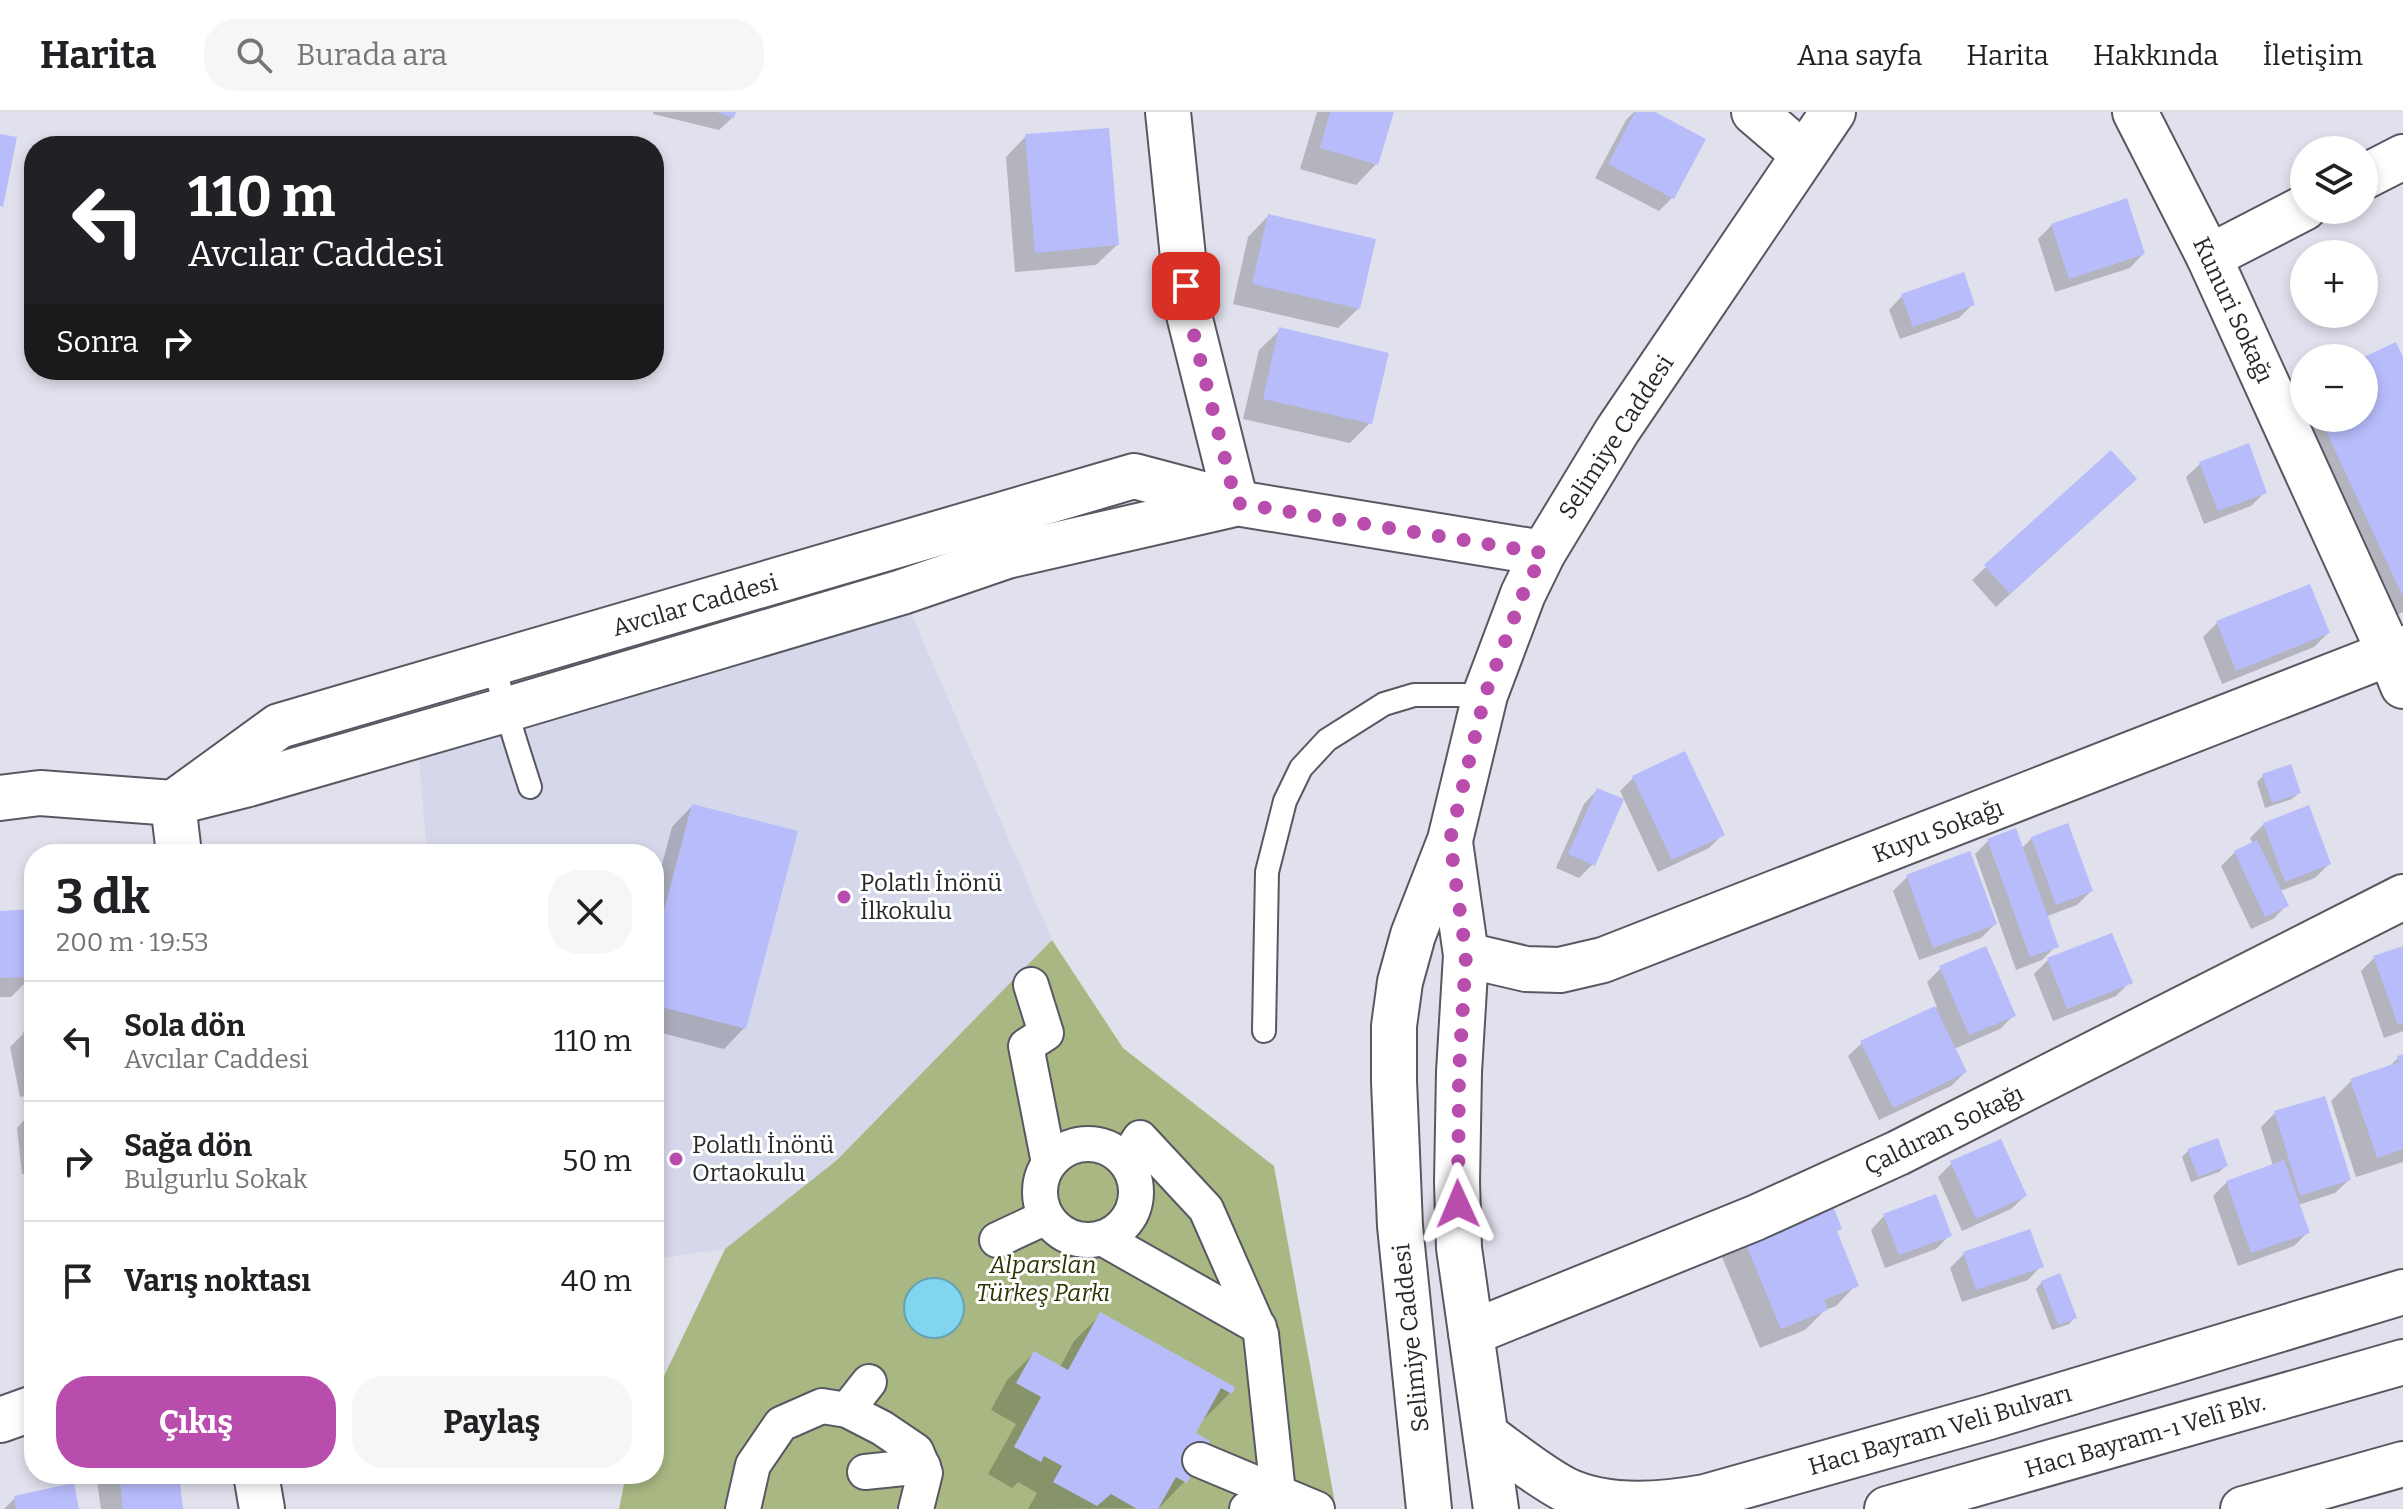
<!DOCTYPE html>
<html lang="tr">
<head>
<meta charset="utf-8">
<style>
	body { margin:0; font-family:Bitter,serif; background:#f6f6f6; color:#202124; height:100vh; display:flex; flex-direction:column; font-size:30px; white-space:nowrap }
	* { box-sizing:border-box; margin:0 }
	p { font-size:26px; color:#757577 }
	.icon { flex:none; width:44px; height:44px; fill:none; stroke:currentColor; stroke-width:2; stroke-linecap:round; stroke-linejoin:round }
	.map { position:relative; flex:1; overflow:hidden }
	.panel { position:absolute; left:24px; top:732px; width:640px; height:640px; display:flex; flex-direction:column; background:#fff; border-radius:32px; box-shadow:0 4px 12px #0003 }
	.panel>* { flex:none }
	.top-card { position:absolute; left:24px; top:24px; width:640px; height:244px; border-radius:32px; box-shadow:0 4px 12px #0003; background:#202124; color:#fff; overflow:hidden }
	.tools { position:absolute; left:2290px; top:24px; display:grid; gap:16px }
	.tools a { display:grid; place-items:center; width:88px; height:88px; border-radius:50%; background:#fff; box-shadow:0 4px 12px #0003; font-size:40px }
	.pin { position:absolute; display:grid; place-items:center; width:68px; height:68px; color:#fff; margin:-34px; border-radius:16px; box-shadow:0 4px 12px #0006 }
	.me { position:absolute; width:88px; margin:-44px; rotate:359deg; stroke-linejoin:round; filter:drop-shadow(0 0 6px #0008) }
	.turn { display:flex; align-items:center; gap:28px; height:168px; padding:0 32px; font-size:36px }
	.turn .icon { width:104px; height:104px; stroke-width:2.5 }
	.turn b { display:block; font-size:56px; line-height:68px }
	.then { display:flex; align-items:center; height:76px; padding:0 32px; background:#0003; gap:16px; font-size:30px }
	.round { display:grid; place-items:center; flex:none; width:84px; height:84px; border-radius:32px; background:#f6f6f6 }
	.head { display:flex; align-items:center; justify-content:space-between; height:136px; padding:0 32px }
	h1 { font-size:48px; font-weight:700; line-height:60px }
	.action { display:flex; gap:16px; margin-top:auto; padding:16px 32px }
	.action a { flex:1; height:92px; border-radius:32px; background:#b94dae; color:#fff; font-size:32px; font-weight:700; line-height:92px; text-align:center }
	.action a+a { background:#f6f6f6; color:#202124 }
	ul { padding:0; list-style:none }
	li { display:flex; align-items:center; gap:24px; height:120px; padding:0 32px; border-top:2px solid #e0e0e0 }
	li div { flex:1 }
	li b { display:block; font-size:30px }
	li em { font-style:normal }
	header { display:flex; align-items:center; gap:48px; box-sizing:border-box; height:112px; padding:0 40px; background:#fff; border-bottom:2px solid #e0e0e0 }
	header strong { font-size:38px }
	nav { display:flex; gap:44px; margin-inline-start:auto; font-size:28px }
	.search { width:560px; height:72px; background:#f6f6f6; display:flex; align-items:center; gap:20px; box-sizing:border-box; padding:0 28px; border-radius:32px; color:#757577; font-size:30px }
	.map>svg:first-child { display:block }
	.built { fill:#d5d7ea }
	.green { fill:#a9b883 }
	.water { fill:#81d5ee; stroke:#66a1b4; stroke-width:2 }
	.shadow { fill:#0003 }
	.building { fill:#b8bcfb }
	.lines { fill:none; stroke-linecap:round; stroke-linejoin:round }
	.service-casing { stroke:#585862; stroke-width:26 }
	.pedestrian-casing { stroke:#585862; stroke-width:38 }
	.minor-casing { stroke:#585862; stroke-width:48 }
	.tertiary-casing { stroke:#585862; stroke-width:48 }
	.trunk-casing { stroke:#585862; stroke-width:48 }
	.service { stroke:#fff; stroke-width:22 }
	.pedestrian { stroke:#fff; stroke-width:34 }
	.minor { stroke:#fff; stroke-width:44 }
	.tertiary { stroke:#fff; stroke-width:44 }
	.trunk { stroke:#fff; stroke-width:44 }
	.route { stroke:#b94dae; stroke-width:14; stroke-dasharray:0 25.2 }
	.poi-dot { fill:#b94dae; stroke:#fff; stroke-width:3 }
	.labels { text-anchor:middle; stroke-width:6; stroke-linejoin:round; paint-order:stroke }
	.street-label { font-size:24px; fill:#28292d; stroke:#fff }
	.poi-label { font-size:24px; fill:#28292d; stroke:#fff; text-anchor:start }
	.park-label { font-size:24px; font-style:italic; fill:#2a3503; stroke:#fff }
</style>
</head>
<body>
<header>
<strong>Harita</strong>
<div class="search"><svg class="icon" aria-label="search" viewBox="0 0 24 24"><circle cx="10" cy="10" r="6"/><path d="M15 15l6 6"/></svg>Burada ara</div>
<nav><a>Ana sayfa</a><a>Harita</a><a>Hakkında</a><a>İletişim</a></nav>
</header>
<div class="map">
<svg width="2403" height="1397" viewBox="0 0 2403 1397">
	<rect width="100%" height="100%" fill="#e0e1ed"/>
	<polygon class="built" points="902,480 1052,828 837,1048 725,1137 654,1147 654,742 427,742 419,645"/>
	<polygon class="green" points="1052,828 1123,936 1274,1054 1336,1397 619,1397 626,1362 654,1362 654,1285 725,1137 837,1048"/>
	<circle class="water" cx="934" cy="1196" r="30"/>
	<g class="shadow">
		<polygon points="653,0 734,0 733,5 719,18 653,2"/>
		<polygon points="1317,0 1392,0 1376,52 1356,73 1300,57"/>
		<polygon points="1634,0 1650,0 1672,86 1659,99 1595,66 1626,8"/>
		<polygon points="1026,24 1117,133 1096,153 1015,160 1006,45"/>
		<polygon points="1268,104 1359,196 1338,216 1233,192 1248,125"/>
		<polygon points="2052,113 2143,142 2130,156 2055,180 2038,127"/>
		<polygon points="1902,184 1973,192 1959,206 1900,227 1889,198"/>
		<polygon points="1280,218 1370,311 1350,331 1243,307 1259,238"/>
		<polygon points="2364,247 2403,250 2403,500 2377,512 2279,301 2304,276 2304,306 2364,306"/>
		<polygon points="2200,352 2265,380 2251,394 2204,412 2186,365"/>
		<polygon points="2121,381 1996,495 1972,468 1986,455"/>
		<polygon points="2217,511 2328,521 2314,535 2222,572 2203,525"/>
		<polygon points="2263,664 2299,681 2292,687 2265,696 2257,670"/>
		<polygon points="1633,666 1722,723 1709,736 1658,760 1620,679"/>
		<polygon points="1597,678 1593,752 1579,766 1556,756 1584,692"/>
		<polygon points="692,694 744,916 724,937 654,919 654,782 672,715"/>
		<polygon points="2264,712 2329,752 2315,766 2280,779 2287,793 2273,807 2251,817 2221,754 2235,740 2253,732 2250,726"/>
		<polygon points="2032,726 2091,779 2077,793 2045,805 2056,834 2042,848 2016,858 1975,742 1988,729 2021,737"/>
		<polygon points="1969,742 1995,812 1981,826 1919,848 1893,779 1907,765"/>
		<polygon points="34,799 34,873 23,873 11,885 0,885 0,801"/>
		<polygon points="2403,836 2403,919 2384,926 2361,859 2374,846"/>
		<polygon points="2048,848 2130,870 2116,884 2053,909 2034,862"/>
		<polygon points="1941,856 2014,903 2000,917 1954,937 1965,960 1951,974 1879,1008 1848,944 1862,931 1937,895 1927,870"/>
		<polygon points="34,919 34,982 20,985 10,935 24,921"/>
		<polygon points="2403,944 2403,1050 2356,1065 2331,989 2351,969 2388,956 2398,946"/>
		<polygon points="2275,1001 2349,1068 2335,1081 2298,1093 2308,1120 2294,1134 2238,1154 2213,1084 2227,1070 2273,1054 2261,1015"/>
		<polygon points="30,1002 34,1002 34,1061 22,1062 17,1016"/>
		<polygon points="2188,1039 2226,1054 2219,1060 2191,1070 2182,1045"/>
		<polygon points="1952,1051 2025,1084 2011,1097 1962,1119 1938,1065"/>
		<polygon points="1884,1104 1949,1124 1936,1137 1885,1156 1871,1118"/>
		<polygon points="1840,1117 1835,1121 1856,1173 1836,1194 1825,1198 1805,1218 1760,1236 1722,1145 1743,1124"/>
		<polygon points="1964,1142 2041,1154 2028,1168 1962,1190 1950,1156"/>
		<polygon points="2042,1170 2075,1205 2069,1212 2052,1218 2036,1177"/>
		<polygon points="1100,1203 1230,1281 1204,1307 1202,1306 1193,1322 1185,1369 1159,1396 1028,1397 1037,1381 1018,1370 1012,1376 988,1362 1016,1312 991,1298 1007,1268 1034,1241 1060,1255 1074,1229"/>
		<polygon points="96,1362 177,1362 181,1397 101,1397"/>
		<polygon points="15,1386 77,1397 4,1397"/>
	</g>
	<g class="building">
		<polygon points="716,0 736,0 734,6"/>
		<polygon points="1330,0 1394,0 1378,53 1320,36"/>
		<polygon points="1635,0 1655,0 1706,27 1674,87 1608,52"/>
		<polygon points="1109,16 1119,133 1035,141 1025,22"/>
		<polygon points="0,22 17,25 3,95 0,94"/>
		<polygon points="2127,86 2145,142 2069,167 2051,112"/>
		<polygon points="1268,102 1376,127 1360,197 1252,172"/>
		<polygon points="1964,160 1975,193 1913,215 1901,182"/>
		<polygon points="1279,215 1389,241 1372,312 1263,287"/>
		<polygon points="2396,230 2403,245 2403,485 2320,306 2364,306 2364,245"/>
		<polygon points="2249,331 2267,381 2218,399 2199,350"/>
		<polygon points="2111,338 2137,367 2010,482 1984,453"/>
		<polygon points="2310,472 2330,521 2236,559 2216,509"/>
		<polygon points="1685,639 1725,723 1672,748 1632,664"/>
		<polygon points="2291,652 2301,681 2272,691 2262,662"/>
		<polygon points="1597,676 1624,687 1595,754 1568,742"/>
		<polygon points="692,692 798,719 746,917 654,893 654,836"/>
		<polygon points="2309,693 2331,752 2285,770 2263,711"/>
		<polygon points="2068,711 2093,779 2056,793 2031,725"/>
		<polygon points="2016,716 2059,835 2030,845 1987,727"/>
		<polygon points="2257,728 2289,794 2265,805 2234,739"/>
		<polygon points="1970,739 1997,812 1933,836 1906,763"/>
		<polygon points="34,797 34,865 0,866 0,799"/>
		<polygon points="2112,821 2133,871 2067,897 2047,846"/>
		<polygon points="1986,834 2016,904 1969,923 1939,854"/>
		<polygon points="2403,834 2403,911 2398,913 2373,844"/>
		<polygon points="1935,894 1967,960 1893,996 1860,929"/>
		<polygon points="34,917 34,969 33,969 23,920"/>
		<polygon points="2403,942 2403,1037 2377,1046 2350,967 2399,950 2397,944"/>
		<polygon points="2325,984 2351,1068 2300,1084 2274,999"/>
		<polygon points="29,1000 34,1000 34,1023 32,1023"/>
		<polygon points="2218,1026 2228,1054 2198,1065 2187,1037"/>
		<polygon points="2001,1027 2027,1084 1976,1107 1950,1049"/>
		<polygon points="2284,1048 2310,1121 2251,1141 2226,1069"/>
		<polygon points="1936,1082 1952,1124 1899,1143 1883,1102"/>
		<polygon points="1830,1086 1842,1117 1837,1119 1859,1174 1824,1188 1828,1198 1781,1217 1742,1123"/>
		<polygon points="2030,1117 2044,1155 1976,1178 1963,1140"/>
		<polygon points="2060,1161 2077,1206 2058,1213 2041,1169"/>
		<polygon points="1100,1200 1235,1275 1232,1282 1221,1276 1196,1321 1210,1329 1187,1371 1176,1365 1158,1397 1137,1397 1111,1382 1097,1394 1053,1370 1062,1354 1044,1344 1041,1350 1014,1335 1041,1285 1016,1271 1034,1239 1068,1258"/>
		<polygon points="119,1362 179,1362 183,1397 123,1397"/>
		<polygon points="74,1371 79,1397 16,1397 14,1384"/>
	</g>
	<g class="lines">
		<g class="service-casing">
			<g id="service">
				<path d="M 494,551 C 503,593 517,634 530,675"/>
				<polyline points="1264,919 1267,760 1285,689 1301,656 1327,628 1384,592 1414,583 1485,583"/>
			</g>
		</g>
		<g class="pedestrian-casing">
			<g id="pedestrian">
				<polyline points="1031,873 1046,921 1026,934 1049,1051"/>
				<circle cx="1088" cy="1080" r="48"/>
				<polyline points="1125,1049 1140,1026 1206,1097 1261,1222 1278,1381 1247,1397"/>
				<polyline points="1102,1126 1259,1215"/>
				<polyline points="997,1128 1046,1105"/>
				<polyline points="847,1298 869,1270"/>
				<polyline points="1200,1348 1317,1397"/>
				<polyline points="865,1360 923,1354"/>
				<polyline points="743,1397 753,1353 781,1312 822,1294 847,1298 882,1316 916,1339 925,1361 916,1397"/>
			</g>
		</g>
		<g class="minor-casing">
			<g id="minor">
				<polyline points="1168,0 1189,203 1236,391"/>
				<polyline points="1754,0 1803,42"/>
				<polyline points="2135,0 2209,145 2390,542 2403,574"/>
				<polyline points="2364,65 2403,45"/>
				<polyline points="2209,145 2304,96"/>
				<polyline points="0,686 40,681 173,691 245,673 505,598 902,480 1007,444 1230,393"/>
				<polyline points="173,691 279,614 1134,364 1236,391 1543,441"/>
				<polyline points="173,691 179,742"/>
				<polyline points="1466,843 1526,857 1560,858 1603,848 2403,536"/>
				<polyline points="1471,1221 1755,1106 1898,1041 2403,785"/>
				<polyline points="0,1308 34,1296"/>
				<path d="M 1486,1323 C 1511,1341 1536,1362 1564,1377 C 1605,1397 1661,1393 1705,1385 L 1989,1305 L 2403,1180"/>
				<polyline points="256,1362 262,1397"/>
			</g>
		</g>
		<g class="tertiary-casing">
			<g id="tertiary">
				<polyline points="1450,730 1466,843 1459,960 1457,1070 1459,1136 1496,1397"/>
				<polyline points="1429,1397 1400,1114 1394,969 1394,914 1400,870 1413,823 1450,728 1485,583 1523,482 1543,441 1617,319 1833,0"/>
			</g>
		</g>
		<g class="trunk-casing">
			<g id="trunk">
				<polyline points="1887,1397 2403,1250"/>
				<polyline points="2243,1397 2403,1352"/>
			</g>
		</g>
		<use href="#service" class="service"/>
		<use href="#pedestrian" class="pedestrian"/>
		<use href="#minor" class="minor"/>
		<use href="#tertiary" class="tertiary"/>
		<use href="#trunk" class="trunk"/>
	</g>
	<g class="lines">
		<polyline class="route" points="1186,174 1189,203 1236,391 1543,441 1523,482 1485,583 1450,728 1466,843 1459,960 1458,1092"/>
	</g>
	<g class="poi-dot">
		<circle cx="844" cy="785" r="8"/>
		<circle cx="676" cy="1047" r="8"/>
	</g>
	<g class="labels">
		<g class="street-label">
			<text transform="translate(2233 198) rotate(65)" y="8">Kunuri Sokağı</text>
			<text transform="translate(1616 325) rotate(-57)" y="8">Selimiye Caddesi</text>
			<text transform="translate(695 493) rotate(-16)" y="8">Avcılar Caddesi</text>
			<text transform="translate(1938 719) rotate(-21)" y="8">Kuyu Sokağı</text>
			<text transform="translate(1944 1018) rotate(-26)" y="8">Çaldıran Sokağı</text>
			<text transform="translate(1411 1226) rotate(-96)" y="8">Selimiye Caddesi</text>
			<text transform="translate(1940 1318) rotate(-16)" y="8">Hacı Bayram Veli Bulvarı</text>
			<text transform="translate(2145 1324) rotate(-16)" y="8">Hacı Bayram-ı Velî Blv.</text>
		</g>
		<g class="poi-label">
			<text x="860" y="779">Polatlı İnönü<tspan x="860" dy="28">İlkokulu</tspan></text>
			<text x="692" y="1041">Polatlı İnönü<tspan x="692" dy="28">Ortaokulu</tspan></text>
		</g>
		<g class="park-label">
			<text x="1043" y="1161">Alparslan<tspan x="1043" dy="28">Türkeş Parkı</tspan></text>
		</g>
	</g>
</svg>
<div class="tools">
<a><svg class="icon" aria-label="layers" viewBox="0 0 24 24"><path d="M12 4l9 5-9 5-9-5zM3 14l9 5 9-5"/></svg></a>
<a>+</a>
<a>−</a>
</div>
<div class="pin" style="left:1186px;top:174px;background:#d93025"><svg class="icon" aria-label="arrive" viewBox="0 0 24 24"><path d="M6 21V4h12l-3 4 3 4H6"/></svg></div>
<svg class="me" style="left:1458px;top:1092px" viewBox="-20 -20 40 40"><path d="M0-17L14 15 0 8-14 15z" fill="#b94dae" stroke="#fff" stroke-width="4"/></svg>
<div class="top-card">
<div class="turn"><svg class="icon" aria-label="left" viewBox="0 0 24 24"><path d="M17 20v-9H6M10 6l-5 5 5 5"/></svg><div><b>110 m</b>Avcılar Caddesi</div></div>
<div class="then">Sonra<svg class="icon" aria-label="right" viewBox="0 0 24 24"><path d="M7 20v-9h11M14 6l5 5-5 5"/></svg></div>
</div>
<section class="panel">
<div class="head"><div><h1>3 dk</h1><p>200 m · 19:53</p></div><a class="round"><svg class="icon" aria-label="close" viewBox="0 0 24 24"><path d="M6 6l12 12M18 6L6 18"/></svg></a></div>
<ul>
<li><svg class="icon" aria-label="left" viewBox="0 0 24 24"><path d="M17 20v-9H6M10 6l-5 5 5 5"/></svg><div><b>Sola dön</b><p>Avcılar Caddesi</p></div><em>110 m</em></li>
<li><svg class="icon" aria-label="right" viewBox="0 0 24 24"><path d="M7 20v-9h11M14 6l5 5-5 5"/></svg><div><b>Sağa dön</b><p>Bulgurlu Sokak</p></div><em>50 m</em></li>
<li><svg class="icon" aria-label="arrive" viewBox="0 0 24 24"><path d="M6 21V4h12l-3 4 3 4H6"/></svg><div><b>Varış noktası</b></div><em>40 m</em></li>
</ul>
<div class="action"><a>Çıkış</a><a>Paylaş</a></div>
</section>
</div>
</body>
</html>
